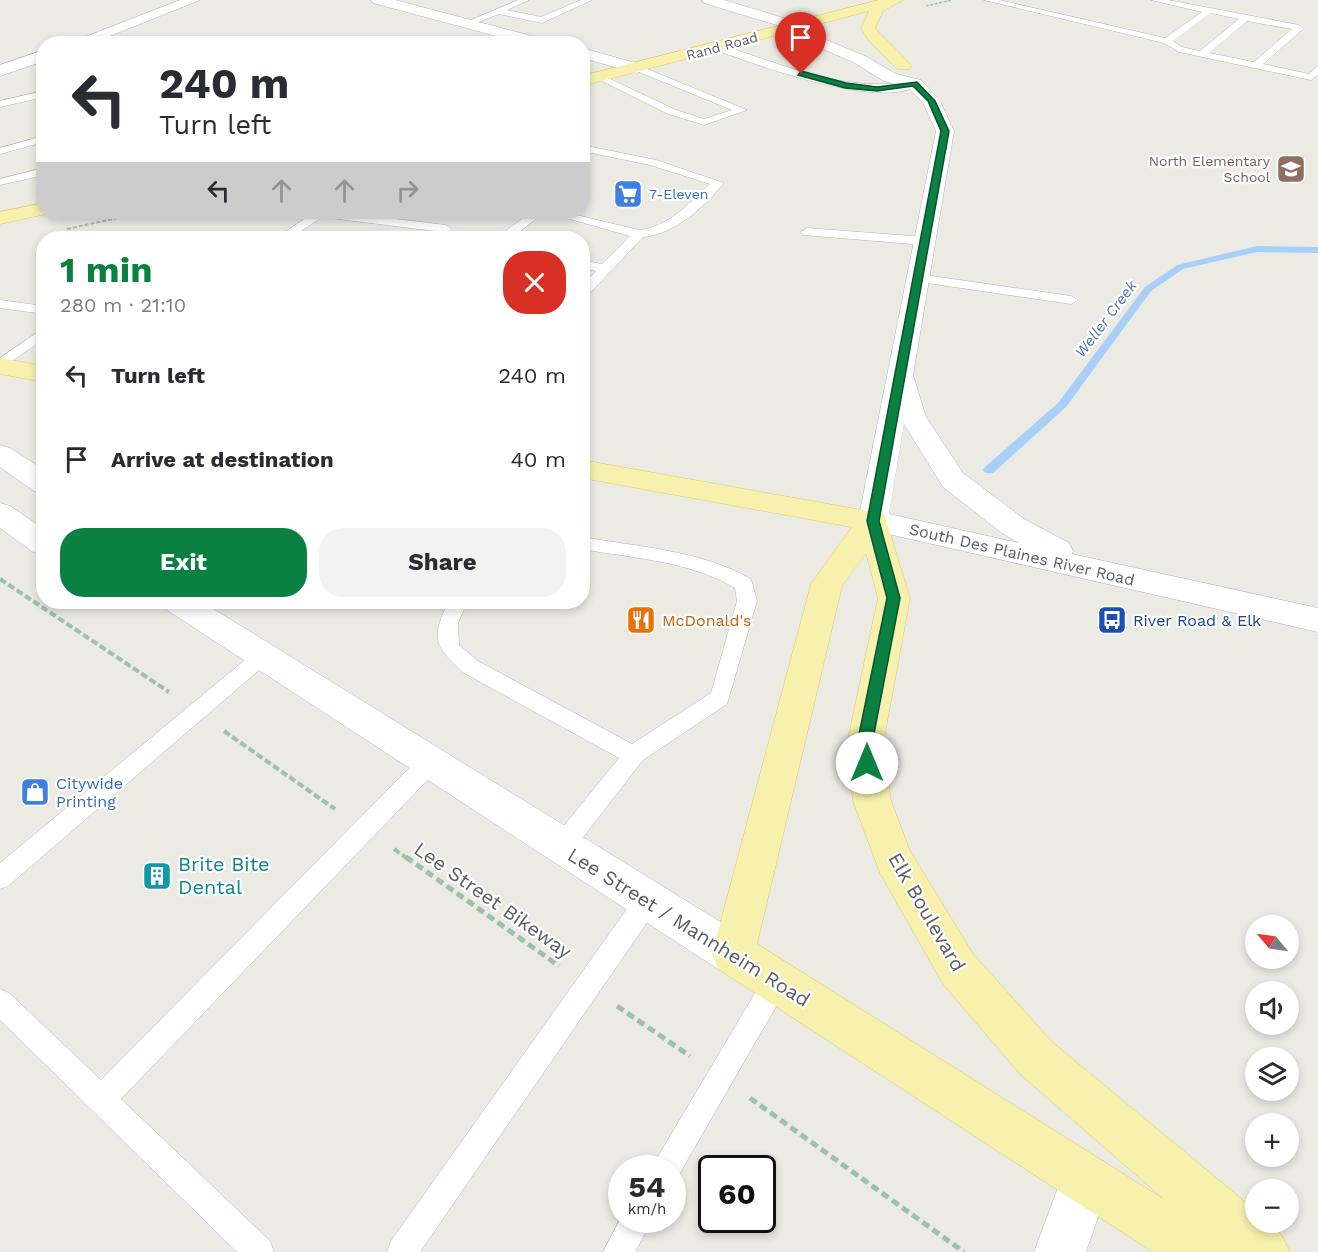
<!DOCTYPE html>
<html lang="en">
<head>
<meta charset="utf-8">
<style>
	body { margin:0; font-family:"Work Sans",sans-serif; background:#f2f2f3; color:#2b2b33; height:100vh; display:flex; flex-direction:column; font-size:22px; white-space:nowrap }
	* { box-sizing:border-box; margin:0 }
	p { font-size:20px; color:#7c7c81 }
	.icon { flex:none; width:33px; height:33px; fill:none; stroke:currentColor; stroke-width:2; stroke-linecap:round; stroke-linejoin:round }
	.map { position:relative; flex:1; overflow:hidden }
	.details { position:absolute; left:36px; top:231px; width:554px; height:378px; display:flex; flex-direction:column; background:#fff; border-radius:24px; box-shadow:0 3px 9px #0003 }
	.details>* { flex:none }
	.banner { position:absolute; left:36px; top:36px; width:554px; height:183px; border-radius:24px; box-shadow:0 3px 9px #0003; background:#fff; color:#2b2b33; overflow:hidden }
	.needle { width:39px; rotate:299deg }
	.buttons { position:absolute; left:1245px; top:915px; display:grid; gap:12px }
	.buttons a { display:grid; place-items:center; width:54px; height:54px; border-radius:50%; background:#fff; box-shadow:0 3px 9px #0003; font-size:30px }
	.speed { position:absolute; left:608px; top:1155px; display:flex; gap:12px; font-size:30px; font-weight:700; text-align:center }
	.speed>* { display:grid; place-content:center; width:78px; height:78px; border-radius:50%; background:#fff; box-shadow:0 3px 9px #0003; line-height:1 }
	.speed small { font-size:15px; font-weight:400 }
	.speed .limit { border:3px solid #111; border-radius:9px; background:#fff; color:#111 }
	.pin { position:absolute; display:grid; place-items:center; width:51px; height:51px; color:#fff; margin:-62px -26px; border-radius:50% 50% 50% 0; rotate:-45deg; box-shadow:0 0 6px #0007 }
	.pin .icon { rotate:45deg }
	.me { position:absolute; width:66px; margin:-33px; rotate:0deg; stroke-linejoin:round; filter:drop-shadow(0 0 4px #0008) }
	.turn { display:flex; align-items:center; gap:21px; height:126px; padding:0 24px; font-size:27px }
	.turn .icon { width:78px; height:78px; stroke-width:2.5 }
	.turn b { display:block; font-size:42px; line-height:51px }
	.lanes { display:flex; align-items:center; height:57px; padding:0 24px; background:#0003; justify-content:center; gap:30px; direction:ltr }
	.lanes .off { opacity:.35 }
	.round { display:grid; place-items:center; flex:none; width:63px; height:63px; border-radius:24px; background:#f2f2f3 }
	.head { display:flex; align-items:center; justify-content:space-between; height:102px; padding:0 24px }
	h1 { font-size:36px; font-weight:700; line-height:45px; color:#0b8043 }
	.action { display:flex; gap:12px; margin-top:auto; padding:12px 24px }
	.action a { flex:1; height:69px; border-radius:24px; background:#0b8043; color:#fff; font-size:24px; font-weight:700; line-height:69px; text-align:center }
	.action a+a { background:#f2f2f3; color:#2b2b33 }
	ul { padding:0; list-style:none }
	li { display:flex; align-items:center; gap:18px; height:84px; padding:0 24px }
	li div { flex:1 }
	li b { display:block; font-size:22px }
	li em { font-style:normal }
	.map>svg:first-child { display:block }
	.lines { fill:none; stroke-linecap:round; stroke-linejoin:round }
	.stream { fill:#a8cff7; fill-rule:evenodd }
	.lane-casing { stroke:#b3b5b9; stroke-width:1 }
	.street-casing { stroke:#b3b5b9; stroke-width:1 }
	.secondary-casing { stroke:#b2b5b9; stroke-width:1 }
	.primary-casing { stroke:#e4ca64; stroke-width:1 }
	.path-far3 { stroke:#9cc2a9; stroke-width:1.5; stroke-dasharray:3 1.5; stroke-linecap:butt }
	.path-far2 { stroke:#9cc2a9; stroke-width:2; stroke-dasharray:4 2; stroke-linecap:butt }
	.path-far1 { stroke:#9cc2a9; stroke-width:4; stroke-dasharray:7 3; stroke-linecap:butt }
	.path { stroke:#9cc2a9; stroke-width:5; stroke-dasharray:8 4.5; stroke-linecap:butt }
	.lane { fill:#fff; fill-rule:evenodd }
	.street { fill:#fff; fill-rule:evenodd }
	.secondary { fill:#fff; fill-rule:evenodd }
	.primary { fill:#f7f1ad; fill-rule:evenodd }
	.route { fill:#0b8043; stroke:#07532c; stroke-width:1.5 }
	.labels { text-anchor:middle; stroke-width:4.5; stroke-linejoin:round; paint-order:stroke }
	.far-street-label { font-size:14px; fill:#5b5e62; stroke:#fff }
	.far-education-label { font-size:14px; fill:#785e54; stroke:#fff; text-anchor:end }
	.far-shop-label { font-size:14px; fill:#366cbe; stroke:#fff; text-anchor:start }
	.far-water-label { font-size:15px; font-style:italic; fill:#4a74b0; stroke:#fff }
	.street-label { font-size:16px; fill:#5b5e62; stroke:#fff }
	.food-label { font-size:16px; fill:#c56008; stroke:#fff; text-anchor:start }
	.transit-label { font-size:16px; fill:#164399; stroke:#fff; text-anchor:start }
	.shop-label { font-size:16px; fill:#366cbe; stroke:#fff; text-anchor:start }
	.near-culture-label { font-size:20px; fill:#0d838f; stroke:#fff; text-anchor:start }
	.near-street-label { font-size:20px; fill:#5b5e62; stroke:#fff }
</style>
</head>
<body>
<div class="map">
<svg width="1318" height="1252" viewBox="0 0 1318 1252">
	<rect width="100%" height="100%" fill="#ecebe3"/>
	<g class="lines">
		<polygon class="stream" points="1257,246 1318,247 1318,253 1257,252 1183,269 1151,291 1066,407 993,473 985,473 983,470 985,467 1058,403 1145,287 1177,265"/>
		<g class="lane-casing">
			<g id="lane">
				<polygon points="518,0 529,0 507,10 541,17 581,0 592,0 542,23 499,14 471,25 464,23"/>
				<path d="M 984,0 L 999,0 L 1165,38 L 1202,12 L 1151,0 L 1168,0 L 1299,25 L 1303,28 L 1302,30 L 1263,64 L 1309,74 L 1318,66 L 1318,75 L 1311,80 L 1179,52 L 1164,43 ZM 1211,13 L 1239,19 L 1200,51 L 1182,47 L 1173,41 ZM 1247,21 L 1292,29 L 1254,62 L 1209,53 Z"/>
				<path d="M 716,44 C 786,64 840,94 915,81 L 920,84 C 882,112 755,64 713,49 L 711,47 Z"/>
				<polygon points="634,66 640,66 747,110 704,125 668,114 594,77 602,75 676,110 704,119 732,110 634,70"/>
				<polygon points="44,91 44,97 0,107 0,101"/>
				<polygon points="44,136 44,142 0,154 0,148"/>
				<path d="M 582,145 L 656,160 L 724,183 C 704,207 675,234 643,237 L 587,296 L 582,297 L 582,285 L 596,271 L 582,268 L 582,260 L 602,264 L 630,236 L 545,212 L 511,238 L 498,238 L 500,235 L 532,212 L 564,212 L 639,230 C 669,227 689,203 710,184 L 650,165 L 582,151 Z"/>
				<polygon points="44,168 44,175 0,185 0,179"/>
				<polygon points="314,212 337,212 446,225 452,229 442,238 429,238 435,231 322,217 291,238 277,238"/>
				<polygon points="807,228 925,237 931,241 925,245 803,235 801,232"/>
				<polygon points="918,274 1071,296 1078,300 1071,304 913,281 913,275"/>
				<polygon points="0,300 44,306 44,314 0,308"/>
				<polygon points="44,328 44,339 0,369 0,358"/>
				<path d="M 582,537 C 638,547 700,550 751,579 L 757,601 L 727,704 L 643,760 L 570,854 L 562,857 L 554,854 L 550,846 L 554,838 L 619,758 L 464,673 C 434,646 431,639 448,602 L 467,602 L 458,623 L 459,645 L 478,661 L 632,744 L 711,693 L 737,601 L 735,588 C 690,561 632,558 582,549 Z"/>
				<polygon points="265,646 272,649 275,654 272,659 8,886 0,889 0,863 258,649"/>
				<polygon points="431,752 439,754 442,761 439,768 121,1099 270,1241 274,1252 237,1252 0,1020 0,989 9,993 101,1080 423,754"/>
				<polygon points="648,889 657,892 660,900 657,908 420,1252 387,1252 391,1241 639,892"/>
				<polygon points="776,969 785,973 789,982 785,991 677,1178 672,1181 672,1168 653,1168 657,1158 767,973"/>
				<polygon points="621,1218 652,1220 635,1252 603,1252"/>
			</g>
		</g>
		<g class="street-casing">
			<g id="street">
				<polygon points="180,0 200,0 90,44 67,44"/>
				<polygon points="371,0 395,0 551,41 553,44 526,44 373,3"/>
				<polygon points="702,0 724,0 800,23 802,26 800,29 790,29 704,3"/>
				<polygon points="582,48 643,65 645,68 637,73 582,58"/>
				<polygon points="44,50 44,61 0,76 0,65"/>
				<polygon points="0,445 10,448 44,470 44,493 34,491 0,467"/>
				<polygon points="0,503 10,506 44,529 44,555 33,552 0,528"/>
				<polygon points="162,602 202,602 748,939 754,954 748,969 733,975 718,969 167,610"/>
				<polygon points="1086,1154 1104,1161 1111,1179 1086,1252 1034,1252 1068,1161"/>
			</g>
		</g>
		<g class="secondary-casing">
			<path id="secondary" d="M 795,22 L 819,37 L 865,56 L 896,74 L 921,80 L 940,101 L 954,131 L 913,375 L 926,417 L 963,473 L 1024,519 L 1069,543 L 1073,551 L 1072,554 L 1318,608 L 1318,632 L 862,528 L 858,521 L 936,131 L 923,103 L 909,88 L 884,81 L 853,62 L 809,43 L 788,26 ZM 904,424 L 943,487 L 1002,533 L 1019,543 L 889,514 Z"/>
		</g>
		<g class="primary-casing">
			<g id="primary">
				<polygon points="879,0 903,0 883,11 875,28 909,63 911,66 909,69 897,69 869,41 861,28 869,11 582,86 582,76"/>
				<polygon points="44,203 44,212 52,212 51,213 0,224 0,212"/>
				<polygon points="0,358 44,366 44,382 0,374"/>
				<path d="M 582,460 L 884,514 L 910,598 L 883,744 L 891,801 L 910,851 L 973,954 L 1052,1042 L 1256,1211 L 1256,1222 C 1276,1222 1282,1234 1290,1252 L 1153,1252 L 718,969 L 712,954 L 811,584 L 852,527 L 582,478 ZM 866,553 L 878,598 L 847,744 L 853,801 L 880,873 L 943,984 L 1020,1074 L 1165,1200 L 757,944 L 842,586 Z"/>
			</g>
		</g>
		<polyline class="path-far3" points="926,6 952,0"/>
		<polyline class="path-far2" points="67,229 145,212"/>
		<g class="path-far1">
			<polyline points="0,579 169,692"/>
			<polyline points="224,731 335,809"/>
			<polyline points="394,849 408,859"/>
		</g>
		<g class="path">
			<polyline points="406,857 559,966"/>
			<polyline points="617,1006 690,1056"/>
			<polyline points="750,1098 964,1252"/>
		</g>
		<use href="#lane" class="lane"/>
		<use href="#street" class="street"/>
		<use href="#secondary" class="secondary"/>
		<use href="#primary" class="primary"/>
	</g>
	<polygon class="route" points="801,71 846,83 877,87 917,82 935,101 949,131 879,521 900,598 872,744 875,763 867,770 859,763 857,744 887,598 867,521 941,131 928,101 913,86 877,91 845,88 798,75"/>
	<defs>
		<g id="school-square" transform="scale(1.5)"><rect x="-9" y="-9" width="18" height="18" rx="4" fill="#8d6e63" stroke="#fff"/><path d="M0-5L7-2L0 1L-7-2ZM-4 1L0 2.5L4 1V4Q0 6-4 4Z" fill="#fff"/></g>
		<g id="supermarket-square" transform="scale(1.5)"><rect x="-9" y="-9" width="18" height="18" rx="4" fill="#3f7fe0" stroke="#fff"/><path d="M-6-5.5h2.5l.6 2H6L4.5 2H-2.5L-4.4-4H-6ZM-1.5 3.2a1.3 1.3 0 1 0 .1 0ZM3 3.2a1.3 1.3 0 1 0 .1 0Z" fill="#fff"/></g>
		<g id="restaurant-square" transform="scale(1.5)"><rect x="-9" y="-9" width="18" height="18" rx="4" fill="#e8710a" stroke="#fff"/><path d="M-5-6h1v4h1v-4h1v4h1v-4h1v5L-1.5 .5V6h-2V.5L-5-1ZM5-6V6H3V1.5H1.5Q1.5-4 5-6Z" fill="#fff"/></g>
		<g id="bus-square" transform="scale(1.5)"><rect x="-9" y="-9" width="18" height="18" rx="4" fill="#1a4fb4" stroke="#fff"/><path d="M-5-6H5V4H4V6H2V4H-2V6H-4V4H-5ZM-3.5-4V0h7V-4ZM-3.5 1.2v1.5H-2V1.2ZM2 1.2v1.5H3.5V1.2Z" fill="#fff"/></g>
		<g id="shop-square" transform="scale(1.5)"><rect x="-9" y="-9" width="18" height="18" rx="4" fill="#3f7fe0" stroke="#fff"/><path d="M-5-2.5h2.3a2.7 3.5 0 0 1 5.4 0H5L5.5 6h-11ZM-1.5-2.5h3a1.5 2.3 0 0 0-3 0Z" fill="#fff"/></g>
		<g id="building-square" transform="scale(1.5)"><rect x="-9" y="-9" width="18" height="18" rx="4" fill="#0f9aa8" stroke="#fff"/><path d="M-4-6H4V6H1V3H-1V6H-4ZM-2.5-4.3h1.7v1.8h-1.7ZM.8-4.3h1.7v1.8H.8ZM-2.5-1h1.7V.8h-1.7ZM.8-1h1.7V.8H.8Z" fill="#fff"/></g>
	</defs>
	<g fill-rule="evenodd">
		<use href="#school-square" x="1291" y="169"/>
		<use href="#supermarket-square" x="628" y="194"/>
		<use href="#restaurant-square" x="641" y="620"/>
		<use href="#bus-square" x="1112" y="620"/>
		<use href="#shop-square" x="35" y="792"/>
		<use href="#building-square" x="157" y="876"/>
	</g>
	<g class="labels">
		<g class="far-street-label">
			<text transform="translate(722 46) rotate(-15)" y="5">Rand Road</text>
		</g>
		<g class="far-education-label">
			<text x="1270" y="166">North Elementary<tspan x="1270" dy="16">School</tspan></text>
		</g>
		<g class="far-shop-label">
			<text x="649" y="199">7-Eleven</text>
		</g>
		<g class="far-water-label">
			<text transform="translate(1106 319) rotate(-53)" y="5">Weller Creek</text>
		</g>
		<g class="street-label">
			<text transform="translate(1022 554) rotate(13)" y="6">South Des Plaines River Road</text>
		</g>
		<g class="food-label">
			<text x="662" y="626">McDonald's</text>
		</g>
		<g class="transit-label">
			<text x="1133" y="626">River Road &amp; Elk</text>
		</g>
		<g class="shop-label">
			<text x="56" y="789">Citywide<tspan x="56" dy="18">Printing</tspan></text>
		</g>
		<g class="near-culture-label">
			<text x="178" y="871">Brite Bite<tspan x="178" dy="23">Dental</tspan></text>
		</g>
		<g class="near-street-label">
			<text transform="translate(493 900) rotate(35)" y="7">Lee Street Bikeway</text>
			<text transform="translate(927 912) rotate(60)" y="7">Elk Boulevard</text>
			<text transform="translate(689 927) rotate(32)" y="7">Lee Street / Mannheim Road</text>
		</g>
	</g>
</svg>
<div class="buttons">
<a><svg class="needle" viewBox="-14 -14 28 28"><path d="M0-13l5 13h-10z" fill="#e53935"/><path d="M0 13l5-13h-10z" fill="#7c7c81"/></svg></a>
<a><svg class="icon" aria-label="sound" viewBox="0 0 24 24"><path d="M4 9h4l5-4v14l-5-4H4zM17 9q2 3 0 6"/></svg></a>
<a><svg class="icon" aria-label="layers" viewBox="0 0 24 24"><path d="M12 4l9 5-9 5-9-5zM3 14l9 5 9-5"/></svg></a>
<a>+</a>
<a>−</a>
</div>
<div class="speed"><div>54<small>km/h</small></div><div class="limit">60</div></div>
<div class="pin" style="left:801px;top:74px;background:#d93025"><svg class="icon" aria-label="arrive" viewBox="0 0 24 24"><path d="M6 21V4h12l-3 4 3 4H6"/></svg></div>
<svg class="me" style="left:867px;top:763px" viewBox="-20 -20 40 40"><circle r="19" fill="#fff"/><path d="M0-13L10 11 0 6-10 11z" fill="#0b8043"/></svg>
<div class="banner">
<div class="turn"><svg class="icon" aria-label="left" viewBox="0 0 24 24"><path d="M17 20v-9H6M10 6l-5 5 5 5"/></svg><div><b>240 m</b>Turn left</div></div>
<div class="lanes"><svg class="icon" aria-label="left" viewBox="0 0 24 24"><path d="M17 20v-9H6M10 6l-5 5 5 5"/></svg><svg class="icon off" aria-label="ahead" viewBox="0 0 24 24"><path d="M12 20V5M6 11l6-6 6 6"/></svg><svg class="icon off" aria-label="ahead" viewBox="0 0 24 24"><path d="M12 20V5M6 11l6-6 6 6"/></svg><svg class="icon off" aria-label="right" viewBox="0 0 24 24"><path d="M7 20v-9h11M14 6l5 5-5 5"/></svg></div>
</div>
<section class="details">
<div class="head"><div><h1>1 min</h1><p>280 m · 21:10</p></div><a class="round" style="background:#d93025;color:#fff"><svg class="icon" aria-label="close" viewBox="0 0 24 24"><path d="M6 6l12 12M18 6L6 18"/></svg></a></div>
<ul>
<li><svg class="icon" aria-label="left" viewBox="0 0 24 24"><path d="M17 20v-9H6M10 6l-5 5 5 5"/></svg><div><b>Turn left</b></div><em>240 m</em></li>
<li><svg class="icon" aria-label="arrive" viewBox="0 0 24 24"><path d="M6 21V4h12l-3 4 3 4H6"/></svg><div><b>Arrive at destination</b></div><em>40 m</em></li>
</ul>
<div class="action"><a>Exit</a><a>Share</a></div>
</section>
</div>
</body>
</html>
